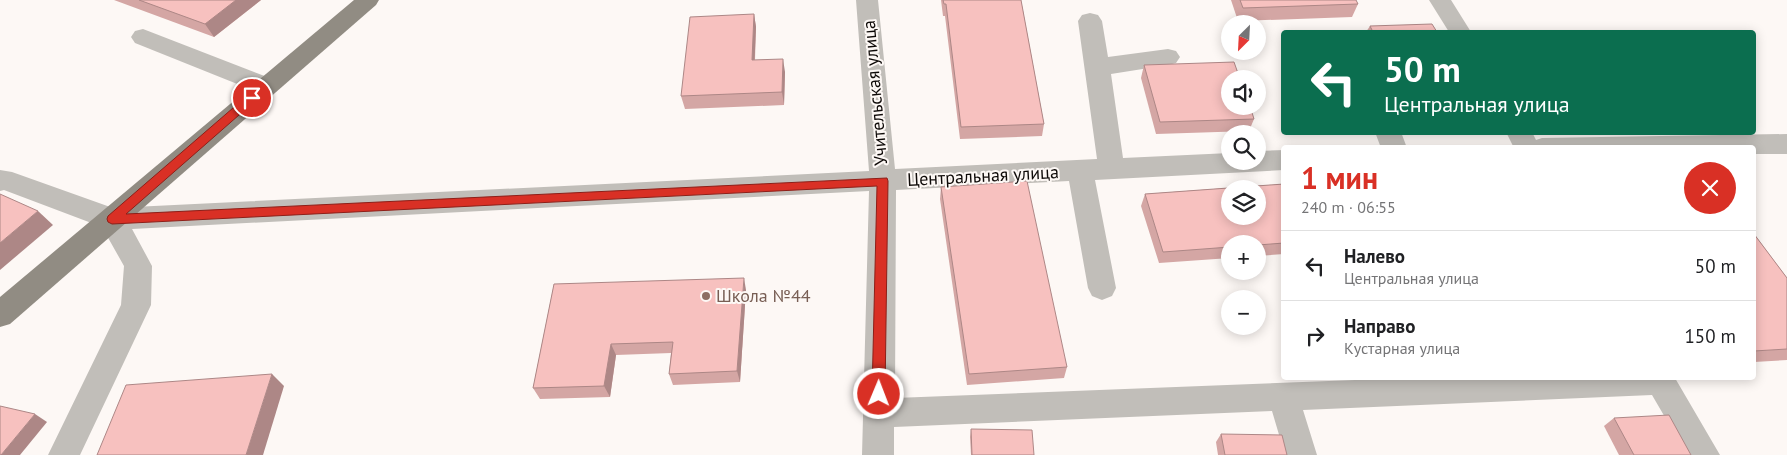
<!DOCTYPE html>
<html lang="ru">
<head>
<meta charset="utf-8">
<style>
	body { margin:0; font-family:"PT Sans",sans-serif; background:#f2f2f2; color:#202124; height:100vh; display:flex; flex-direction:column; font-size:19px; white-space:nowrap }
	* { box-sizing:border-box; margin:0 }
	p { font-size:16px; color:#757577 }
	.icon { flex:none; width:28px; height:28px; fill:none; stroke:currentColor; stroke-width:2; stroke-linecap:round; stroke-linejoin:round }
	.map { position:relative; flex:1; overflow:hidden }
	.sheet { position:absolute; left:1281px; top:145px; width:475px; height:235px; display:flex; flex-direction:column; background:#fff; border-radius:5px; box-shadow:0 2px 12px #0003 }
	.sheet>* { flex:none }
	.guide { position:absolute; left:1281px; top:30px; width:475px; height:105px; border-radius:5px; box-shadow:0 2px 12px #0003; background:#0b6e4f; color:#fff; overflow:hidden }
	.needle { width:32px; rotate:204deg }
	.controls { position:absolute; left:1221px; top:15px; display:grid; gap:10px }
	.controls a { display:grid; place-items:center; width:45px; height:45px; border-radius:50%; background:#fff; box-shadow:0 2px 12px #0003; font-size:25px }
	.pin { position:absolute; display:grid; place-items:center; width:42px; height:42px; color:#fff; margin:-21px; border:2px solid #fff; border-radius:50%; box-shadow:0 1px 5px #0007 }
	.me { position:absolute; width:55px; margin:-28px; rotate:1deg; stroke-linejoin:round; filter:drop-shadow(0 0 4px #0008) }
	.turn { display:flex; align-items:center; gap:18px; height:105px; padding:0 20px; font-size:22px }
	.turn .icon { width:65px; height:65px; stroke-width:2.5 }
	.turn b { display:block; font-size:35px; line-height:42px }
	.round { display:grid; place-items:center; flex:none; width:52px; height:52px; border-radius:26px; background:#f2f2f2 }
	.summary { display:flex; align-items:center; justify-content:space-between; height:85px; padding:0 20px }
	h1 { font-size:30px; font-weight:800; line-height:38px; color:#d93025 }
	ul { padding:0; list-style:none }
	li { display:flex; align-items:center; gap:15px; height:70px; padding:0 20px; border-top:1px solid #e0e0e0 }
	li div { flex:1 }
	li b { display:block; font-size:19px }
	li em { font-style:normal }
	.map>svg:first-child { display:block }
	.lines { fill:none; stroke-linecap:round; stroke-linejoin:round }
	.minor { fill:#c1beb9; fill-rule:evenodd }
	.major { fill:#918c83; fill-rule:evenodd }
	.wall { fill:#d4a6a4 }
	.shaded-wall { fill:#ad8786 }
	.building { fill:#f7c1bf; stroke:#ad8786; fill-rule:evenodd }
	.route { fill:#d93025; stroke:#8d1f18 }
	.education-dot { fill:#8d6e63; stroke:#fdf8f5; stroke-width:2 }
	.labels { text-anchor:middle; stroke-width:4; stroke-linejoin:round; paint-order:stroke }
	.street-label { font-size:18px; fill:#0e0a08; stroke:#fdf8f5 }
	.education-label { font-size:18px; fill:#785e54; stroke:#fdf8f5; text-anchor:start }
</style>
</head>
<body>
<div class="map">
<svg width="1787" height="455" viewBox="0 0 1787 455">
	<rect width="100%" height="100%" fill="#fdf8f5"/>
	<g class="lines">
		<g class="minor">
			<polygon points="856,0 878,0 895,169 1097,159 1078,21 1082,15 1090,13 1098,15 1102,21 1108,57 1168,49 1176,51 1180,57 1176,63 1168,65 1111,74 1123,158 1230,153 1230,161 1258,161 1258,151 1284,150 1284,170 1095,180 1116,288 1112,296 1102,300 1092,296 1088,288 1069,181 896,190 895,398 1407,378 1675,378 1720,455 1687,455 1652,395 1303,410 1317,455 1285,455 1272,411 894,427 894,455 862,455 869,191 132,229 152,266 151,305 80,455 48,455 121,305 124,266 102,227 4,190 0,191 0,170 12,172 113,208 869,171"/>
			<polygon points="1429,0 1451,0 1471,32 1449,32"/>
			<polygon points="143,29 275,80 278,86 275,92 266,95 257,92 135,43 131,37 135,31"/>
			<polygon points="1375,132 1401,132 1407,148 1381,148"/>
			<polygon points="1506,132 1532,132 1536,140 1542,138 1787,134 1787,154 1754,154 1754,148 1514,148"/>
		</g>
		<polygon class="major" points="354,0 379,0 376,5 10,324 0,327 0,297"/>
	</g>
	<g class="wall">
		<polygon points="114,0 261,0 214,37"/>
		<polygon points="941,0 1021,0 1044,124 1042,136 960,139 945,16 943,16"/>
		<polygon points="1231,0 1356,0 1358,4 1352,17 1238,21"/>
		<polygon points="754,14 756,27 755,60 785,72 784,105 685,109 681,96"/>
		<polygon points="1370,26 1437,32 1366,32"/>
		<polygon points="1144,65 1254,119 1249,131 1156,134 1141,78"/>
		<polygon points="1284,184 1284,254 1258,256 1258,244 1230,244 1230,258 1159,263 1141,206 1145,194"/>
		<polygon points="941,187 1067,367 1064,378 967,385 940,199"/>
		<polygon points="1754,234 1787,278 1787,360 1754,362"/>
		<polygon points="554,284 746,290 740,382 673,385 669,374 671,353 616,355 610,397 540,399 533,388"/>
		<polygon points="1614,418 1691,455 1619,455 1604,426"/>
		<polygon points="971,429 1034,455 971,455 970,437"/>
		<polygon points="1221,434 1287,455 1218,455 1216,442"/>
	</g>
	<g class="shaded-wall">
		<polygon points="236,0 261,0 214,37 205,24"/>
		<polygon points="754,14 756,27 754,73 752,60"/>
		<polygon points="783,59 785,72 784,105 782,92"/>
		<polygon points="38,211 53,225 0,270 0,243"/>
		<polygon points="744,278 746,290 740,382 737,371"/>
		<polygon points="611,344 616,355 610,397 604,386"/>
		<polygon points="272,374 284,386 263,455 246,455"/>
		<polygon points="35,414 47,422 20,455 1,455"/>
	</g>
	<g class="building">
		<polygon points="139,0 236,0 205,24"/>
		<polygon points="943,0 1021,0 1044,124 961,127 946,4 944,4"/>
		<polygon points="1240,0 1356,0 1358,4 1243,8"/>
		<polygon points="754,14 752,60 783,59 782,92 681,96 690,17"/>
		<polygon points="1432,24 1437,32 1373,32 1370,26"/>
		<polygon points="1234,62 1240,79 1230,79 1230,106 1250,106 1254,119 1160,122 1144,65"/>
		<polygon points="1027,181 1067,367 969,374 941,187"/>
		<path d="M 1284,184 L 1284,243 L 1258,245 L 1258,244 L 1230,244 L 1230,247 L 1163,252 L 1145,194 ZM 1230,189 L 1258,189 L 1258,216 L 1230,216 Z"/>
		<polygon points="0,194 38,211 0,243"/>
		<polygon points="1754,234 1787,278 1787,349 1754,351"/>
		<polygon points="744,278 737,371 669,374 673,342 611,344 604,386 533,388 554,284"/>
		<polygon points="272,374 246,455 97,455 126,385"/>
		<polygon points="0,406 35,414 1,455 0,455"/>
		<polygon points="1669,415 1691,455 1634,455 1614,418"/>
		<polygon points="971,429 1032,430 1034,455 972,455"/>
		<polygon points="1221,434 1282,435 1287,455 1225,455"/>
	</g>
	<polygon class="route" points="252,94 257,98 255,101 126,214 887,178 888,181 885,394 883,398 879,400 874,398 872,394 877,186 112,224 108,222 107,219 108,216 248,95"/>
	<circle class="education-dot" cx="706" cy="296" r="5"/>
	<g class="labels">
		<g class="street-label">
			<text transform="translate(875 93) rotate(-95)" y="6">Учительская улица</text>
			<text transform="translate(983 176) rotate(-3)" y="6">Центральная улица</text>
		</g>
		<g class="education-label">
			<text x="716" y="302">Школа №44</text>
		</g>
	</g>
</svg>
<div class="controls">
<a><svg class="needle" viewBox="-14 -14 28 28"><path d="M0-13l5 13h-10z" fill="#e53935"/><path d="M0 13l5-13h-10z" fill="#757577"/></svg></a>
<a><svg class="icon" aria-label="sound" viewBox="0 0 24 24"><path d="M4 9h4l5-4v14l-5-4H4zM17 9q2 3 0 6"/></svg></a>
<a><svg class="icon" aria-label="search" viewBox="0 0 24 24"><circle cx="10" cy="10" r="6"/><path d="M15 15l6 6"/></svg></a>
<a><svg class="icon" aria-label="layers" viewBox="0 0 24 24"><path d="M12 4l9 5-9 5-9-5zM3 14l9 5 9-5"/></svg></a>
<a>+</a>
<a>−</a>
</div>
<div class="pin" style="left:252px;top:98px;background:#d93025"><svg class="icon" aria-label="arrive" viewBox="0 0 24 24"><path d="M6 21V4h12l-3 4 3 4H6"/></svg></div>
<svg class="me" style="left:879px;top:394px" viewBox="-20 -20 40 40"><circle r="17" fill="#d93025" stroke="#fff" stroke-width="3"/><path d="M0-11L8 9 0 5-8 9z" fill="#fff"/></svg>
<div class="guide">
<div class="turn"><svg class="icon" aria-label="left" viewBox="0 0 24 24"><path d="M17 20v-9H6M10 6l-5 5 5 5"/></svg><div><b>50 m</b>Центральная улица</div></div>
</div>
<section class="sheet">
<div class="summary"><div><h1>1 мин</h1><p>240 m · 06:55</p></div><a class="round" style="background:#d93025;color:#fff"><svg class="icon" aria-label="close" viewBox="0 0 24 24"><path d="M6 6l12 12M18 6L6 18"/></svg></a></div>
<ul>
<li><svg class="icon" aria-label="left" viewBox="0 0 24 24"><path d="M17 20v-9H6M10 6l-5 5 5 5"/></svg><div><b>Налево</b><p>Центральная улица</p></div><em>50 m</em></li>
<li><svg class="icon" aria-label="right" viewBox="0 0 24 24"><path d="M7 20v-9h11M14 6l5 5-5 5"/></svg><div><b>Направо</b><p>Кустарная улица</p></div><em>150 m</em></li>
</ul>
</section>
</div>
</body>
</html>
